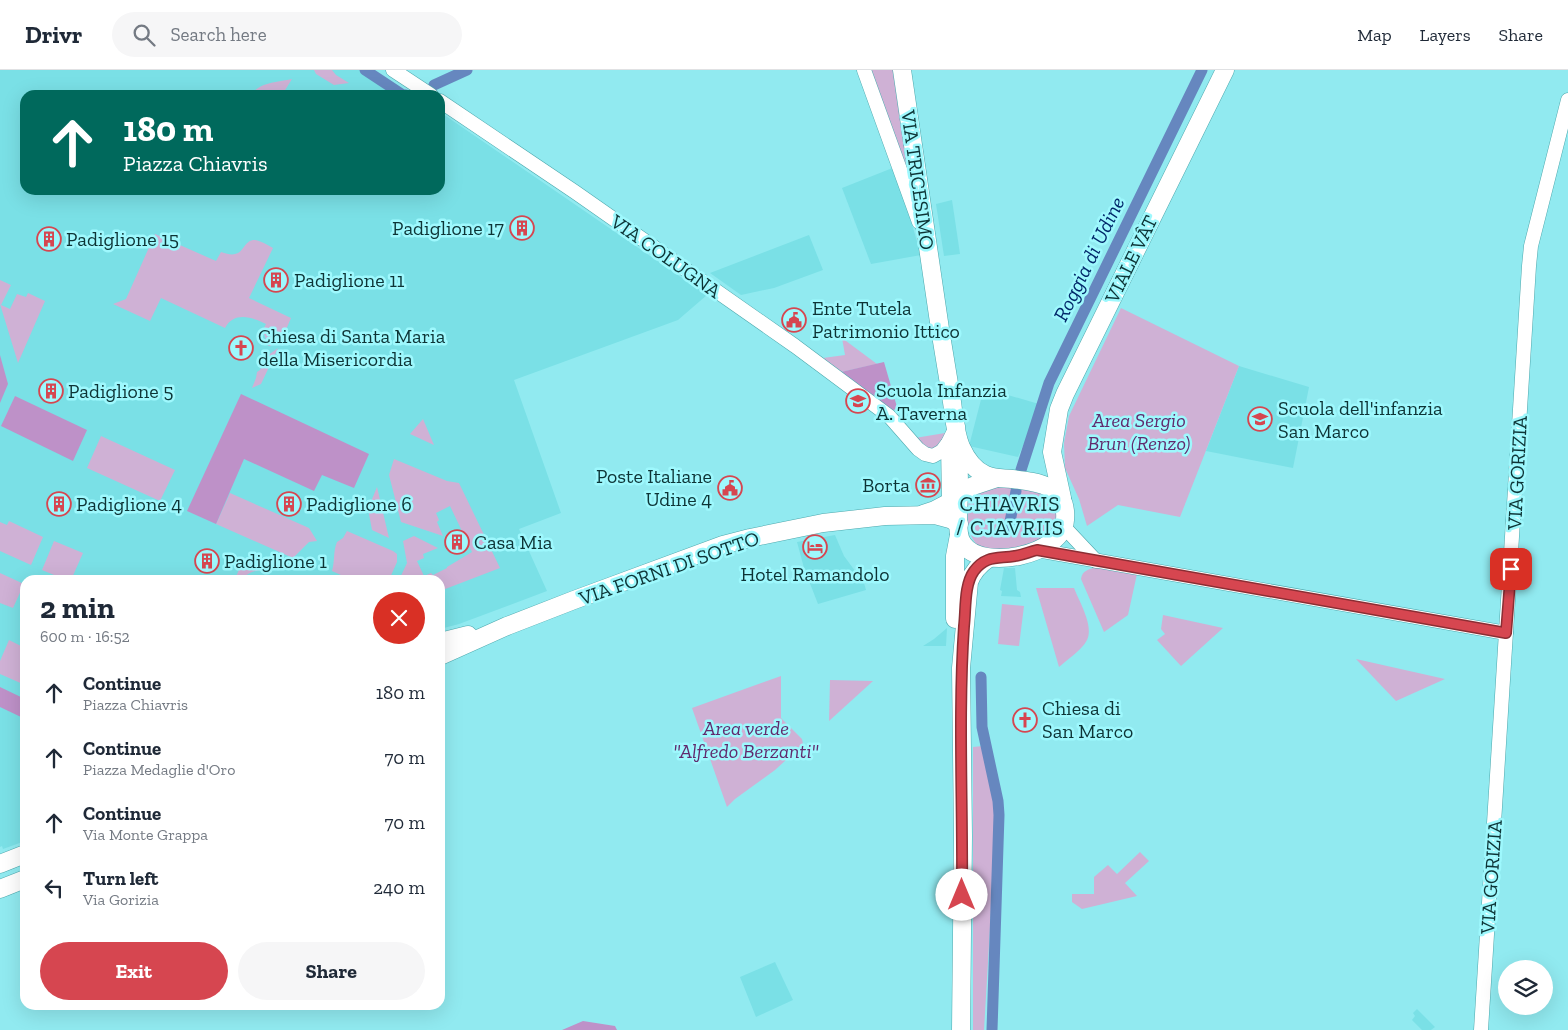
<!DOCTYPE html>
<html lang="en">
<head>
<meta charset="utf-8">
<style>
	body { margin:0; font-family:"Zilla Slab",serif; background:#f6f6f7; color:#1f2937; height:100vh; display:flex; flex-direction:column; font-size:19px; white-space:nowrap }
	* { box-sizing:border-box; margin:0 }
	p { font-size:16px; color:#747a83 }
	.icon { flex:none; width:28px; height:28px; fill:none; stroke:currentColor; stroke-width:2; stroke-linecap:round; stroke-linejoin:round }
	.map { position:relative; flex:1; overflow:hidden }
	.details { position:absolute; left:20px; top:505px; width:425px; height:435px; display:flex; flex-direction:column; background:#fff; border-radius:15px; box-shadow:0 5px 20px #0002 }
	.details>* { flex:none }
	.banner { position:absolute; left:20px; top:20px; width:425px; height:105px; border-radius:15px; box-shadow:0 5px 20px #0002; background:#00695c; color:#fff; overflow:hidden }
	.tools { position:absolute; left:1498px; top:890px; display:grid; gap:10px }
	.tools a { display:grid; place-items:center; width:55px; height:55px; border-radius:50%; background:#fff; box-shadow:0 5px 20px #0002; font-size:25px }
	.pin { position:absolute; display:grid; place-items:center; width:42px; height:42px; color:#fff; margin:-21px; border-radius:10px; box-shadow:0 2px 8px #0006 }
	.me { position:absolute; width:55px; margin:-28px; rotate:0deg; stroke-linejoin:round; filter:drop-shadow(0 0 4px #0008) }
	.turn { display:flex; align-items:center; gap:18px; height:105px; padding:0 20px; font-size:22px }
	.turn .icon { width:65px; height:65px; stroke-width:2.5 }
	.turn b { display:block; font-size:35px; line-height:42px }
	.round { display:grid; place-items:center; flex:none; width:52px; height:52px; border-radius:26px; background:#f6f6f7 }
	.overview { display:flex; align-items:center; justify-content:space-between; height:85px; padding:0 20px }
	h1 { font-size:30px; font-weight:700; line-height:38px }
	.primary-button { display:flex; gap:10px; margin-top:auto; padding:10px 20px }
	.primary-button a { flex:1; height:58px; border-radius:30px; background:#d64650; color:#fff; font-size:20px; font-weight:700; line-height:58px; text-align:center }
	.primary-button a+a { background:#f6f6f7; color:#1f2937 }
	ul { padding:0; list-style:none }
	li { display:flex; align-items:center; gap:15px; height:65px; padding:0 20px }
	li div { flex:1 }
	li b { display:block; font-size:19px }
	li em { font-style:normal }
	header { display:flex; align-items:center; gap:30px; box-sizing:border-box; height:70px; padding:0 25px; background:#fff; border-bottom:1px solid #e0e1e3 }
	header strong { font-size:24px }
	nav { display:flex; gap:28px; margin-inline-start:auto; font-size:18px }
	.search { width:350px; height:45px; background:#f6f6f7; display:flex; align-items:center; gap:12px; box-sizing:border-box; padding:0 18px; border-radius:28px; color:#747a83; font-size:19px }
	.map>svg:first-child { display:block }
	.built { fill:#7ae0e6 }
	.green { fill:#cfb1d5 }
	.forest { fill:#be91c8 }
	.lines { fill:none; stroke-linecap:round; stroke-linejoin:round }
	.canal { stroke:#6687bf; stroke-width:11 }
	.minor-casing { stroke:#4da8ad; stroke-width:15 }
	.major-casing { stroke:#4da8ad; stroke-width:19 }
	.minor { stroke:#fff; stroke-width:14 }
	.major { stroke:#fff; stroke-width:18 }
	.route-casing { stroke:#8b2e34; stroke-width:12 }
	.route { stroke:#d64650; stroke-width:9 }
	.labels { text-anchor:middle; stroke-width:5; stroke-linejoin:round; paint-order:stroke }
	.street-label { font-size:20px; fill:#0d3436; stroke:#9ef8fd }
	.poi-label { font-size:20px; fill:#0d3436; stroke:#9ef8fd; text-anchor:start }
	.park-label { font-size:20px; font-style:italic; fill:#612a6d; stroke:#9ef8fd }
	.water-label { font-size:21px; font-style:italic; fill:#02286a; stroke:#9ef8fd }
	.neighbourhood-label { font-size:21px; letter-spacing:1px; fill:#0d3436; stroke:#9ef8fd }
</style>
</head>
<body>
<header>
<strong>Drivr</strong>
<div class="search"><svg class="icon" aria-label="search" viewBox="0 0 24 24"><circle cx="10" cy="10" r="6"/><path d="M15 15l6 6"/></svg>Search here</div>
<nav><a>Map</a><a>Layers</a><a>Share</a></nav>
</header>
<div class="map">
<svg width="1568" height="960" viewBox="0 0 1568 960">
	<rect width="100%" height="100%" fill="#91eaf0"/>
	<g class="built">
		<polygon points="0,0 359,0 398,25 25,25 25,120 440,120 440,42 707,225 678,250 514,310 561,443 519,459 547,521 459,554 440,559 440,510 25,510 25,771 3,779 2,776 0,777"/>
		<polygon points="895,97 921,185 871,194 842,118"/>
		<polygon points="952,130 960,184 944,186 936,134"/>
		<polygon points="809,165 823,200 774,218 741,225 710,203"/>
		<polygon points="1239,296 1309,317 1293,398 1206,381"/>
		<polygon points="984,318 1039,334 1034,351 1018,387 969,376"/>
		<polygon points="835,465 844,486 864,513 866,520 818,534 804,498 797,472"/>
		<polygon points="1004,498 1015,498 1017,520 1020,522 1021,527 1001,526 1002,521 1000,520"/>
		<polygon points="947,558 946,576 923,576 934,569"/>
		<polygon points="775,892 793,930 756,947 740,907"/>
		<polygon points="1417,939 1435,957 1431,960 1422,960 1412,950 1415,946 1413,943"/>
	</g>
	<g class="green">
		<polygon points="314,0 332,0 336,5 349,13 334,15 316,4"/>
		<polygon points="870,0 895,0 912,120"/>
		<path d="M 292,9 L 282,25 L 252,25 C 258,12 279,12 292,9 Z"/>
		<path d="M 155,164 L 216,191 L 221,182 C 245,191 241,172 253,170 C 260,170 267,175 273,178 L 249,228 L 291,248 L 282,269 L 270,276 L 267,275 L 265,266 L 262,262 L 266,254 C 252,247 234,241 225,258 L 161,228 L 150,251 L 113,234 L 126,229 Z"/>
		<polygon points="0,210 11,215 1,235 10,239 17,224 26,227 28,223 45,231 18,293 0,234"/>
		<polygon points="1121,238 1239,296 1180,447 1118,435 1087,456 1079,429 1065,398 1064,373 1069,346"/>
		<polygon points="842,268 877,294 841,302 823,288 845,285"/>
		<polygon points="278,278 261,314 252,318 256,308 257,302 260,300 267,286"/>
		<polygon points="423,349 434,375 410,364"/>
		<polygon points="945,363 945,370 937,379 926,380 915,368"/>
		<polygon points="101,366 175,400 160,431 87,398"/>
		<polygon points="394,389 447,411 459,413 500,498 440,521 440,510 399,510 407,493 403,471 414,466 438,478 423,484 424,488 417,491 424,506 431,503 433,505 447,498 447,497 472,482 450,436 436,443 439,450 437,452 443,466 401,452 389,405"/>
		<polygon points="377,417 389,468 372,460 368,439"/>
		<path d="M 992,417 C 1003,417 1028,417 1038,421 C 1053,426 1062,443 1054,458 C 1050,465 1043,468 1036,471 C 1019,477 1001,483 983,478 C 967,474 962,434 974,424 C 979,421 987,419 992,417 Z"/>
		<polygon points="230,423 309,458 317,471 309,472 293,488 216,454"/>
		<polygon points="9,451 43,467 31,495 0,481 0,452 7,455"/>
		<path d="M 347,461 L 393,481 L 397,484 L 397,492 L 389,510 L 352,510 L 332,501 C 335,491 333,481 337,472 L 343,468 Z"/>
		<polygon points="54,471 83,483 71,510 66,510 42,500"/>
		<path d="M 244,488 L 271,500 C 259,499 249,501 241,510 L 235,509 Z"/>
		<path d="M 1097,497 L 1137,504 L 1128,545 L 1104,562 L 1081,509 C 1082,500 1090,499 1097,497 Z"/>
		<polygon points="0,503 24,514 13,538 0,533"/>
		<path d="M 1036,518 L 1074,518 C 1079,531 1094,556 1087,570 C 1082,580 1068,589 1059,597 Z"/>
		<polygon points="1002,534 1024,536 1019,576 998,574"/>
		<polygon points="1163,545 1223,558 1181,596 1157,570 1165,564 1161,559"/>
		<polygon points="9,570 25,578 25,615 0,604 0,591"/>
		<polygon points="1356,589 1445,609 1396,631"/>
		<polygon points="781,606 781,648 802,669 804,679 797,680 775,700 735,729 727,737 692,638"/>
		<polygon points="830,610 873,611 829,651"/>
		<polygon points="983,676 993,716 997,738 984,960 973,960 973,677"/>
		<polygon points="1140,782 1149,791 1125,813 1137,826 1082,839 1072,832 1072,824 1094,824 1094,807 1108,795 1117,804"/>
	</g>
	<g class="forest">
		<polygon points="0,285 8,314 0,333"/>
		<polygon points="884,292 897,337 892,342 841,302"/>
		<polygon points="241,324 369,384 354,418 322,405 314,421 244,389 216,454 187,441"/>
		<polygon points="15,326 87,360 73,391 1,356"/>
		<polygon points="0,617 25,629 25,637 21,647 0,637"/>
		<polygon points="583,951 615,956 617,960 562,960"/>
	</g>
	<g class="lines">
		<g class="canal">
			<polyline points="365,0 403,25 406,25"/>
			<polyline points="434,15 467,0"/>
			<polyline points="1021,400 1049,313 1202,0"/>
			<polyline points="1009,457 1016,421"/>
			<polyline points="981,607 982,657 998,731 999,745 992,960"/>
		</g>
		<g class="minor-casing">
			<g id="minor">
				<polyline points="393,0 431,25"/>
				<polyline points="864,0 919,152"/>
				<polyline points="440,31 575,122 795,276 889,346 918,379 925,384 933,386 942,381 948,373 956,357"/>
				<polyline points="948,373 949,432"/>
				<polyline points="1064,457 1096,491"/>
				<polyline points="1037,480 1506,563"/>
				<polyline points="1481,960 1529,196 1531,176 1568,30"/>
			</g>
		</g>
		<g class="major-casing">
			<g id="major">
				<path d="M 902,0 C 915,86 927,173 940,259 C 944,283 948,307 952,332 C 954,346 955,363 961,377 C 966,388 974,400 986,405 C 995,409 1003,408 1012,409 C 1039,412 1068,416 1065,450 C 1063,485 982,502 963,474 C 954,463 960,429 959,414 C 959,394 957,375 956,356"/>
				<polyline points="1062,428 1052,382 1059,339 1065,324 1225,0"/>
				<polyline points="923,444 935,440 954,430 973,416 997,408"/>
				<polyline points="955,549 955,486 959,465"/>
				<polyline points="440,572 468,565"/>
				<polyline points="440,586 507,556 574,530 723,475 750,468 823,453 885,446 935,445 950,449 959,454"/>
				<polyline points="0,794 25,784"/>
				<polyline points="0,819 25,809"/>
				<path d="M 961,960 L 963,766 L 961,598 L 969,512 C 973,501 980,494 989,488"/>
			</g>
		</g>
		<use href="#minor" class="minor"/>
		<use href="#major" class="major"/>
	</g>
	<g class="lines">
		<g class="route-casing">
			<path id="route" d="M 962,825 C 963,735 958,645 964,556 C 966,539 964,515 974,501 C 986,485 998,489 1015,486 C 1022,485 1029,482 1037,480 L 1506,563 L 1511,499"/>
		</g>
		<use href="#route" class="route"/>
	</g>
	<defs>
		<g id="building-ring" transform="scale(1.25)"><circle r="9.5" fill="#9ef8fd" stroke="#d64650" stroke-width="1.5"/><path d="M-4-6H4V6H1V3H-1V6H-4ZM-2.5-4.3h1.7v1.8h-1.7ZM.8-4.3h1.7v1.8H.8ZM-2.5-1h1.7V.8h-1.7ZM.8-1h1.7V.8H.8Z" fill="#d64650"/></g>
		<g id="civic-ring" transform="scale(1.25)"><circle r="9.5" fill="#9ef8fd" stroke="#d64650" stroke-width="1.5"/><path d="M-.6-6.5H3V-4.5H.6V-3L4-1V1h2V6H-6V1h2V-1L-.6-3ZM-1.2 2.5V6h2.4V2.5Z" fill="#d64650"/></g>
		<g id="church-ring" transform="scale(1.25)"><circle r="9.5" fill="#9ef8fd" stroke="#d64650" stroke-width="1.5"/><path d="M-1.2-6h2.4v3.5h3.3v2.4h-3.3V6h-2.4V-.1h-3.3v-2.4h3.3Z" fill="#d64650"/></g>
		<g id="school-ring" transform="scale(1.25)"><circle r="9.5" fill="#9ef8fd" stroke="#d64650" stroke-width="1.5"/><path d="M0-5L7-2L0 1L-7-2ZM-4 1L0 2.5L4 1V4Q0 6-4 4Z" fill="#d64650"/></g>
		<g id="museum-ring" transform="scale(1.25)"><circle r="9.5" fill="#9ef8fd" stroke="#d64650" stroke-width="1.5"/><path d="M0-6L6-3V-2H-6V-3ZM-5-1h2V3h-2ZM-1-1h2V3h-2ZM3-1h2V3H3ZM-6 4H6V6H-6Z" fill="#d64650"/></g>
		<g id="hotel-ring" transform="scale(1.25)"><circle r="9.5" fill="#9ef8fd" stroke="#d64650" stroke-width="1.5"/><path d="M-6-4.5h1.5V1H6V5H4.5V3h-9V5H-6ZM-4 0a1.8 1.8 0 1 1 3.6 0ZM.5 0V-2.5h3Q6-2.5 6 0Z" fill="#d64650"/></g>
	</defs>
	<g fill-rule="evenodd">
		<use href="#building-ring" x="522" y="158"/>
		<use href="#building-ring" x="49" y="169"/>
		<use href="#building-ring" x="276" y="210"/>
		<use href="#civic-ring" x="794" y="250"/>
		<use href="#church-ring" x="241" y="278"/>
		<use href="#building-ring" x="51" y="321"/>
		<use href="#school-ring" x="858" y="331"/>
		<use href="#school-ring" x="1260" y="349"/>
		<use href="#museum-ring" x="928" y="415"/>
		<use href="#civic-ring" x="730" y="418"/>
		<use href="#building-ring" x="59" y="434"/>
		<use href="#building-ring" x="289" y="434"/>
		<use href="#building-ring" x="457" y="472"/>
		<use href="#hotel-ring" x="815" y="477"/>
		<use href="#building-ring" x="207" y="491"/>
		<use href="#church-ring" x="1025" y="650"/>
	</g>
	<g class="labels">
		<g class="street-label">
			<text transform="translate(918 110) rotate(82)" y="7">VIA TRICESIMO</text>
			<text transform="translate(666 186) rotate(35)" y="7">VIA COLUGNA</text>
			<text transform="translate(1131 189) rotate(-64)" y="7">VIALE VÂT</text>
			<text transform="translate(1517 403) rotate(-87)" y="7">VIA GORIZIA</text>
			<text transform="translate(669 498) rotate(-19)" y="7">VIA FORNI DI SOTTO</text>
			<text transform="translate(1491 807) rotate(-86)" y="7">VIA GORIZIA</text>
		</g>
		<g class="poi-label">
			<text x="504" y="165" text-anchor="end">Padiglione 17</text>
			<text x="66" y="176">Padiglione 15</text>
			<text x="294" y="217">Padiglione 11</text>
			<text x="812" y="245">Ente Tutela<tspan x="812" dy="23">Patrimonio Ittico</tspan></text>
			<text x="258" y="273">Chiesa di Santa Maria<tspan x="258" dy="23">della Misericordia</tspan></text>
			<text x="876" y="327">Scuola Infanzia<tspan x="876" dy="23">A. Taverna</tspan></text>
			<text x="68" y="328">Padiglione 5</text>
			<text x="1278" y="345">Scuola dell'infanzia<tspan x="1278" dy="23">San Marco</tspan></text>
			<text x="712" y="413" text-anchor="end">Poste Italiane<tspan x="712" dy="23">Udine 4</tspan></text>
			<text x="910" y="422" text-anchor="end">Borta</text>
			<text x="76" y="441">Padiglione 4</text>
			<text x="306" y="441">Padiglione 6</text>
			<text x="474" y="479">Casa Mia</text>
			<text x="224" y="498">Padiglione 1</text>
			<text x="815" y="511" text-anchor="middle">Hotel Ramandolo</text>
			<text x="1042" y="645">Chiesa di<tspan x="1042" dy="23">San Marco</tspan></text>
		</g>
		<g class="park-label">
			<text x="1139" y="357">Area Sergio<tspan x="1139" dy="23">Brun (Renzo)</tspan></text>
			<text x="746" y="665">Area verde<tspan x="746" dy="23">"Alfredo Berzanti"</tspan></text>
		</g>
		<g class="water-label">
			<text transform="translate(1089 189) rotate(-64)" y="7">Roggia di Udine</text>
		</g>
		<g class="neighbourhood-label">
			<text x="1010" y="441">CHIAVRIS<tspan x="1010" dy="24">/ CJAVRIIS</tspan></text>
		</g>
	</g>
</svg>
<div class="tools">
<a><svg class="icon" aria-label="layers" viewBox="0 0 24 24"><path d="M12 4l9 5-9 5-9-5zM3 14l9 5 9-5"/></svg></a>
</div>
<div class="pin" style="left:1511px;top:499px;background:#d93025"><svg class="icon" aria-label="arrive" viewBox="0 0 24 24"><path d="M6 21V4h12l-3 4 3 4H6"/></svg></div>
<svg class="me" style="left:962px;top:825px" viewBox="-20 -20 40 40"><circle r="19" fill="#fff"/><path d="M0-13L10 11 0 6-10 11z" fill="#d64650"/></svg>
<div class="banner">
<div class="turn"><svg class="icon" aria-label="ahead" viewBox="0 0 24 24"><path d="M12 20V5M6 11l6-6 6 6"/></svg><div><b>180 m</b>Piazza Chiavris</div></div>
</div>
<section class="details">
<div class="overview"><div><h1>2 min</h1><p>600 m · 16:52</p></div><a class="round" style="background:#d93025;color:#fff"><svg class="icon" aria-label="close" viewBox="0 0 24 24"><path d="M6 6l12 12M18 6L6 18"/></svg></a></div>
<ul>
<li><svg class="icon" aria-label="ahead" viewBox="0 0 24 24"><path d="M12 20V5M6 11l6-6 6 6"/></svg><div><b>Continue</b><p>Piazza Chiavris</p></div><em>180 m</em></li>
<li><svg class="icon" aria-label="ahead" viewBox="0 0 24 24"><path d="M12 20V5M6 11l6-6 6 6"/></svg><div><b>Continue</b><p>Piazza Medaglie d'Oro</p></div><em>70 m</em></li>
<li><svg class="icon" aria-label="ahead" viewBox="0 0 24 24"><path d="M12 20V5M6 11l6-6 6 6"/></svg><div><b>Continue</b><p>Via Monte Grappa</p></div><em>70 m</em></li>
<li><svg class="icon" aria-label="left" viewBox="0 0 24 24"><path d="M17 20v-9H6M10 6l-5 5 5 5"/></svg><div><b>Turn left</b><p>Via Gorizia</p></div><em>240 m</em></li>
</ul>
<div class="primary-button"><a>Exit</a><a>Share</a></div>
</section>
</div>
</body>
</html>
